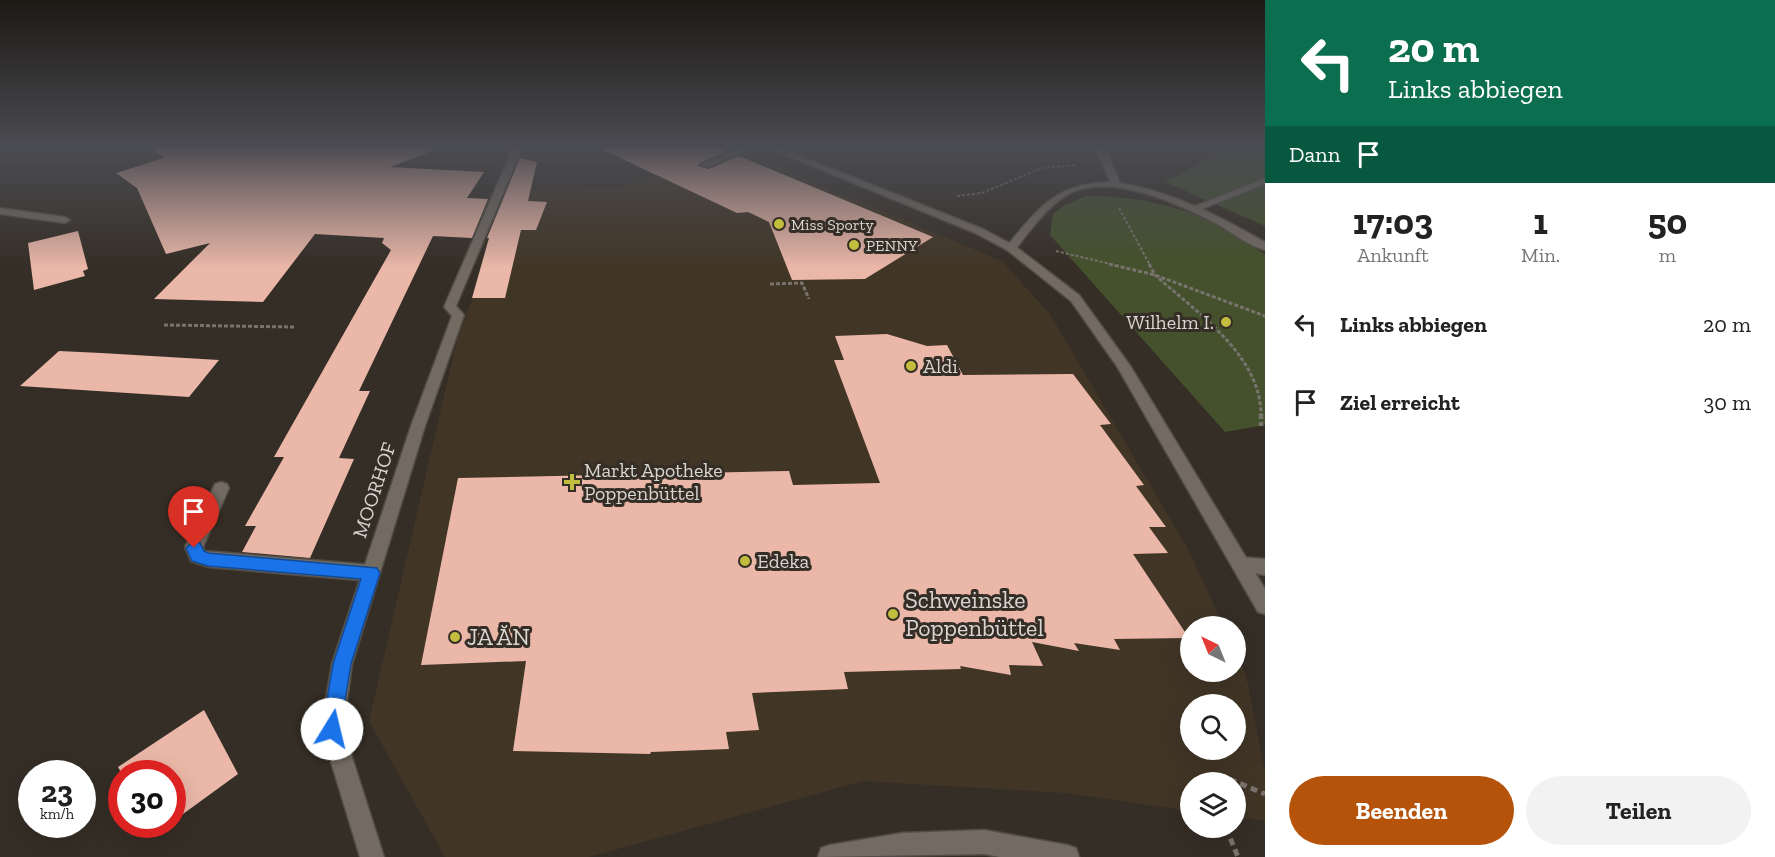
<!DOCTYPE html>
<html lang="de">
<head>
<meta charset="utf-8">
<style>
	body { margin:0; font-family:"Zilla Slab",serif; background:#f2f2f2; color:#222; height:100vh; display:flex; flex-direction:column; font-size:22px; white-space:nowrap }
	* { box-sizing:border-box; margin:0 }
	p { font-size:20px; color:#767676 }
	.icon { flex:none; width:33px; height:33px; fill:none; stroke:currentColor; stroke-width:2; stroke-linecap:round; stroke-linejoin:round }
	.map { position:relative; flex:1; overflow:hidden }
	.sheet { display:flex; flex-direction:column; background:#fff; width:510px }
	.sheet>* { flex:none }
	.top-card { background:#0b6e4f; color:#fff; overflow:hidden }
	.needle { width:39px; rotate:317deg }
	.buttons { position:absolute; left:1180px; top:616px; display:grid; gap:12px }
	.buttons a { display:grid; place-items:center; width:66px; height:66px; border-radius:50%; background:#fff; box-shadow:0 6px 24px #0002; font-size:30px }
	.speed { position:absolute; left:18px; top:760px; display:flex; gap:12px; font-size:30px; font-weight:700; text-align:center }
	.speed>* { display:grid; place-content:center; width:78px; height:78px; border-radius:50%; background:#fff; box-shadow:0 6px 24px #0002; line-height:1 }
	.speed small { font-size:15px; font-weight:400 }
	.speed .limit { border:9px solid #d22; background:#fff; color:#111 }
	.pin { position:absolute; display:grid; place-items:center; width:51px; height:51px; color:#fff; margin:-62px -26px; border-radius:50% 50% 50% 0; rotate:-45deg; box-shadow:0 0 6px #0007 }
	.pin .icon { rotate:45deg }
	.me { position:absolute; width:66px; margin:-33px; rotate:9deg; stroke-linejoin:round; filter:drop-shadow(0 0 4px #0008) }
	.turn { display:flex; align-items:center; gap:21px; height:126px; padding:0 24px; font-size:27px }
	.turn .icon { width:78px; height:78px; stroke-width:2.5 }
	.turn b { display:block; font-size:42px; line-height:51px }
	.then { display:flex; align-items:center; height:57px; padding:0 24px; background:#0003; gap:12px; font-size:22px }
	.eta { display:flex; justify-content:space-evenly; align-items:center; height:102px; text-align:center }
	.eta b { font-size:36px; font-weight:700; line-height:42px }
	.button { display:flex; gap:12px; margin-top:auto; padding:12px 24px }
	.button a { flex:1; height:69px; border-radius:36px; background:#b45309; color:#fff; font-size:24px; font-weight:700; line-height:69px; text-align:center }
	.button a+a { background:#f2f2f2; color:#222 }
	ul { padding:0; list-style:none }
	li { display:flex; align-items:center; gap:18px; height:78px; padding:0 24px }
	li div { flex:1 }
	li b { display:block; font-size:22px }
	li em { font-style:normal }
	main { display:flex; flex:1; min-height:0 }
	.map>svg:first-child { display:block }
	.commercial { fill:#413526; fill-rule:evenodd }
	.green { fill:#44512c }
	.building { fill:#ebb7a8 }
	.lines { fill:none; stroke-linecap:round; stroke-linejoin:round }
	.lane-casing { stroke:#514c45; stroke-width:3 }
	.street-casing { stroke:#514c45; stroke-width:3 }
	.secondary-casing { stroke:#514c45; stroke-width:3 }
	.path-far3 { stroke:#78736c; stroke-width:2; stroke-dasharray:3 2; stroke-linecap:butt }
	.path-far2 { stroke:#78736c; stroke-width:3; stroke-dasharray:4 2; stroke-linecap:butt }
	.path-far1 { stroke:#78736c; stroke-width:4.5; stroke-dasharray:5 3; stroke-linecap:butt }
	.path { stroke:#78736c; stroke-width:5; stroke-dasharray:7 4.5; stroke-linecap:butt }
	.lane { fill:#736b62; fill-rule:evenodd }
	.street { fill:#736b62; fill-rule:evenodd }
	.secondary { fill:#736b62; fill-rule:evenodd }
	.route { fill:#1a73e8; stroke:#114b97; stroke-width:1.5 }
	.poi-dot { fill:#c2bd3f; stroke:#352e26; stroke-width:2 }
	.labels { text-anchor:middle; stroke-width:6; stroke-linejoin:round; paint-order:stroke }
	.far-poi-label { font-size:16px; fill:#d9d5d0; stroke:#352e26; text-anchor:start }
	.poi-label { font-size:20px; fill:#d9d5d0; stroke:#352e26; text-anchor:start }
	.street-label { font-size:20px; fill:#d9d5d0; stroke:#352e26 }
	.near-poi-label { font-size:24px; fill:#d9d5d0; stroke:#352e26; text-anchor:start }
</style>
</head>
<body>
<main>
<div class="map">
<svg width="1265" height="857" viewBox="0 0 1265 857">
	<rect width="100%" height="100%" fill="#352e26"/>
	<path class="commercial" d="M 733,148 L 1002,261 L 1050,314 L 1189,551 L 1224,627 L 1191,627 L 1191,672 L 1236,672 L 1236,653 L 1246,675 L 1265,773 L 1265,821 L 1236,817 L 1236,783 L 1191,783 L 1191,811 L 1066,793 L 863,781 L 589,857 L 445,857 L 369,721 L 457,340 L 512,191 L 620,188 ZM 1191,705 L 1236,705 L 1236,750 L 1191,750 Z"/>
	<g class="green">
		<polygon points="1229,148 1265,148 1265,226 1165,182"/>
		<path d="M 1086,196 C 1128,196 1175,203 1213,223 C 1231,232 1248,244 1265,254 L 1265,425 L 1225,432 L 1050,235 L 1053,214 L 1065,205 Z"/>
	</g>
	<g class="building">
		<polygon points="151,148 431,148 432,151 390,167 484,172 467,198 488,199 472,238 433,236 359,391 370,391 339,458 354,459 310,558 242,552 256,526 245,526 284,457 274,457 391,250 382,243 384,238 315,234 263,302 154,299 210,243 166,254 137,188 116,173 164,158"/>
		<polygon points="599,148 721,148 727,151 699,163 698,166 709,169 739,156 933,237 865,279 792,280 769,222 748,212 737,213"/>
		<polygon points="520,158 537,162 528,201 547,202 536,230 521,230 505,298 472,298 489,238 487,238"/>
		<polygon points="78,231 88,269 83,271 85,276 34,290 28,243"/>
		<polygon points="887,334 927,346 947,345 963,375 1073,374 1111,424 1100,425 1144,485 1136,486 1166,527 1149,527 1168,553 1133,554 1189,638 1114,639 1120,650 1074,643 1079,651 1032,642 1043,666 1009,665 1011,675 960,666 961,669 844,672 848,689 752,693 759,730 726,732 729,749 651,752 650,754 513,751 526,661 421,665 458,478 789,471 793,485 880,483 834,360 844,360 835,336"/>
		<polygon points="59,351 101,353 219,360 189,397 20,386"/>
		<polygon points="204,710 238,774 172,822 172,774 122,774 118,767"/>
	</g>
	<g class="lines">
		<g class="lane-casing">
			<g id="lane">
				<polygon points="739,148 751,148 708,167 700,165"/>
				<polygon points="1265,178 1265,184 1197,211 1188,209"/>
				<polygon points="0,208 65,217 70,220 65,223 0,214"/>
				<polygon points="221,482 227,484 229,488 203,547 204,551 371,565 377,568 380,573 377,578 371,581 209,567 191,561 185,547 215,484"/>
			</g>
		</g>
		<g class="street-casing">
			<g id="street">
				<polygon points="513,148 522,148 456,306 464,315 425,426 352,664 343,729 384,857 360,857 321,729 332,664 411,426 452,316 444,307"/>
				<path d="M 1096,148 L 1105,148 L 1120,183 C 1173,192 1219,216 1265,242 L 1265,250 C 1248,246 1232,232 1217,224 C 1178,204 1112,172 1069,194 C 1048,205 1029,232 1015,250 L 1007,250 L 1007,246 C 1039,207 1057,183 1110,182 Z"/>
				<polygon points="1241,557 1265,559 1265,575 1235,570 1232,565 1235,560"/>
			</g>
		</g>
		<g class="secondary-casing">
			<g id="secondary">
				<polygon points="768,148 780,148 983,229 1015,246 1079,295 1131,367 1265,589 1265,614 1258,612 1118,368 1071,301 1007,250 975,233"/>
				<polygon points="984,830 1067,845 1076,848 1079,857 1000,857 984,854 818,857 821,848 830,845 902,833"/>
			</g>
		</g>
		<g class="path-far3">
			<polyline points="0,149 5,148"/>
			<polyline points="957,196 982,193 1042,168 1076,165"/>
			<polyline points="1119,208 1150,265"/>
			<polyline points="1056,251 1115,265"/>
		</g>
		<g class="path-far2">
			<polyline points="1109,264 1155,275 1265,316"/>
			<path d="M 1149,264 L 1155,275 C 1196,312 1261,355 1261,415"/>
			<polyline points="770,284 802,283 809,299"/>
			<polyline points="164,325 294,327"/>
		</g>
		<polyline class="path-far1" points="1261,414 1261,426"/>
		<g class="path">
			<polyline points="1214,783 1217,774 1265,794"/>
			<polyline points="1226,828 1238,857"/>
		</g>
		<use href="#lane" class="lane"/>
		<use href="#street" class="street"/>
		<use href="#secondary" class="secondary"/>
	</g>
	<linearGradient id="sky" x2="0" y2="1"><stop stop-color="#1d1915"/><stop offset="0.55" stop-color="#4b4c52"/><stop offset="1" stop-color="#4b4c52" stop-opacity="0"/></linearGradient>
	<rect width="1265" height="268" fill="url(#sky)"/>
	<polygon class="route" points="194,541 200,543 204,551 208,553 377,568 380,573 351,664 339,736 332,739 325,736 322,729 333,664 361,579 208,566 192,561 186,548"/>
	<g class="poi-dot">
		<circle cx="779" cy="224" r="6"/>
		<circle cx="854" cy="245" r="6"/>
		<circle cx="1226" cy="322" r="6"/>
		<circle cx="911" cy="366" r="6"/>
		<path d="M569 473h6v6h6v6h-6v6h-6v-6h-6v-6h6z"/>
		<circle cx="745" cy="561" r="6"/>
		<circle cx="893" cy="614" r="6"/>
		<circle cx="455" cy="637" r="6"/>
	</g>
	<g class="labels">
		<g class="far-poi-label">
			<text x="791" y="230">Miss Sporty</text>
			<text x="866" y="251">PENNY</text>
		</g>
		<g class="poi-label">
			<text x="1214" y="329" text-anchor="end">Wilhelm I.</text>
			<text x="923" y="373">Aldi</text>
			<text x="584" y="477">Markt Apotheke<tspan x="584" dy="23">Poppenbüttel</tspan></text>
			<text x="757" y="568">Edeka</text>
		</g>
		<g class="street-label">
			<text transform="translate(374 490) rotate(-72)" y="7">MOORHOF</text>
		</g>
		<g class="near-poi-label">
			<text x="905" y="608">Schweinske<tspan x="905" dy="28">Poppenbüttel</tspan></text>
			<text x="467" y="645">JA ĂN</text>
		</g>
	</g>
</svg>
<div class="buttons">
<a><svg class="needle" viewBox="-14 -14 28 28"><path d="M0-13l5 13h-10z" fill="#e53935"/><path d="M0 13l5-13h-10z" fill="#767676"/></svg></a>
<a><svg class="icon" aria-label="search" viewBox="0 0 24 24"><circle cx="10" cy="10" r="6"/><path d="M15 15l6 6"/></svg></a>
<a><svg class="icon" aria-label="layers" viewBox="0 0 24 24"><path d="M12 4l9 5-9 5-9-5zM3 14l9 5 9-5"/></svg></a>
</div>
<div class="speed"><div>23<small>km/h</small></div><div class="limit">30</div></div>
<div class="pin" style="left:194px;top:548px;background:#d93025"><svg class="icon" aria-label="arrive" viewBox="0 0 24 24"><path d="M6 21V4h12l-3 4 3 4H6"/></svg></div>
<svg class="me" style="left:332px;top:729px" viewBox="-20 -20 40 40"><circle r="19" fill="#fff"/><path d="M0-13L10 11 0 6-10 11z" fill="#1a73e8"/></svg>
</div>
<section class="sheet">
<div class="top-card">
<div class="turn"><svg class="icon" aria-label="left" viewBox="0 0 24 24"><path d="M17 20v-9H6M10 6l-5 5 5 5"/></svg><div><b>20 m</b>Links abbiegen</div></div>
<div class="then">Dann<svg class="icon" aria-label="arrive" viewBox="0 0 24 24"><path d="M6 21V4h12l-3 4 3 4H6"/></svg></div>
</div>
<div class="eta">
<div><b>17:03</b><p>Ankunft</p></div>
<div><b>1</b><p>Min.</p></div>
<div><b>50</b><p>m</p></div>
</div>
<ul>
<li><svg class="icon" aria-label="left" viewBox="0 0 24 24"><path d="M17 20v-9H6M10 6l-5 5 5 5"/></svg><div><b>Links abbiegen</b></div><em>20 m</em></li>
<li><svg class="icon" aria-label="arrive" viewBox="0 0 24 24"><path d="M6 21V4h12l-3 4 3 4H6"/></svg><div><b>Ziel erreicht</b></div><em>30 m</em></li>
</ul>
<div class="button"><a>Beenden</a><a>Teilen</a></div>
</section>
</main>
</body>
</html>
